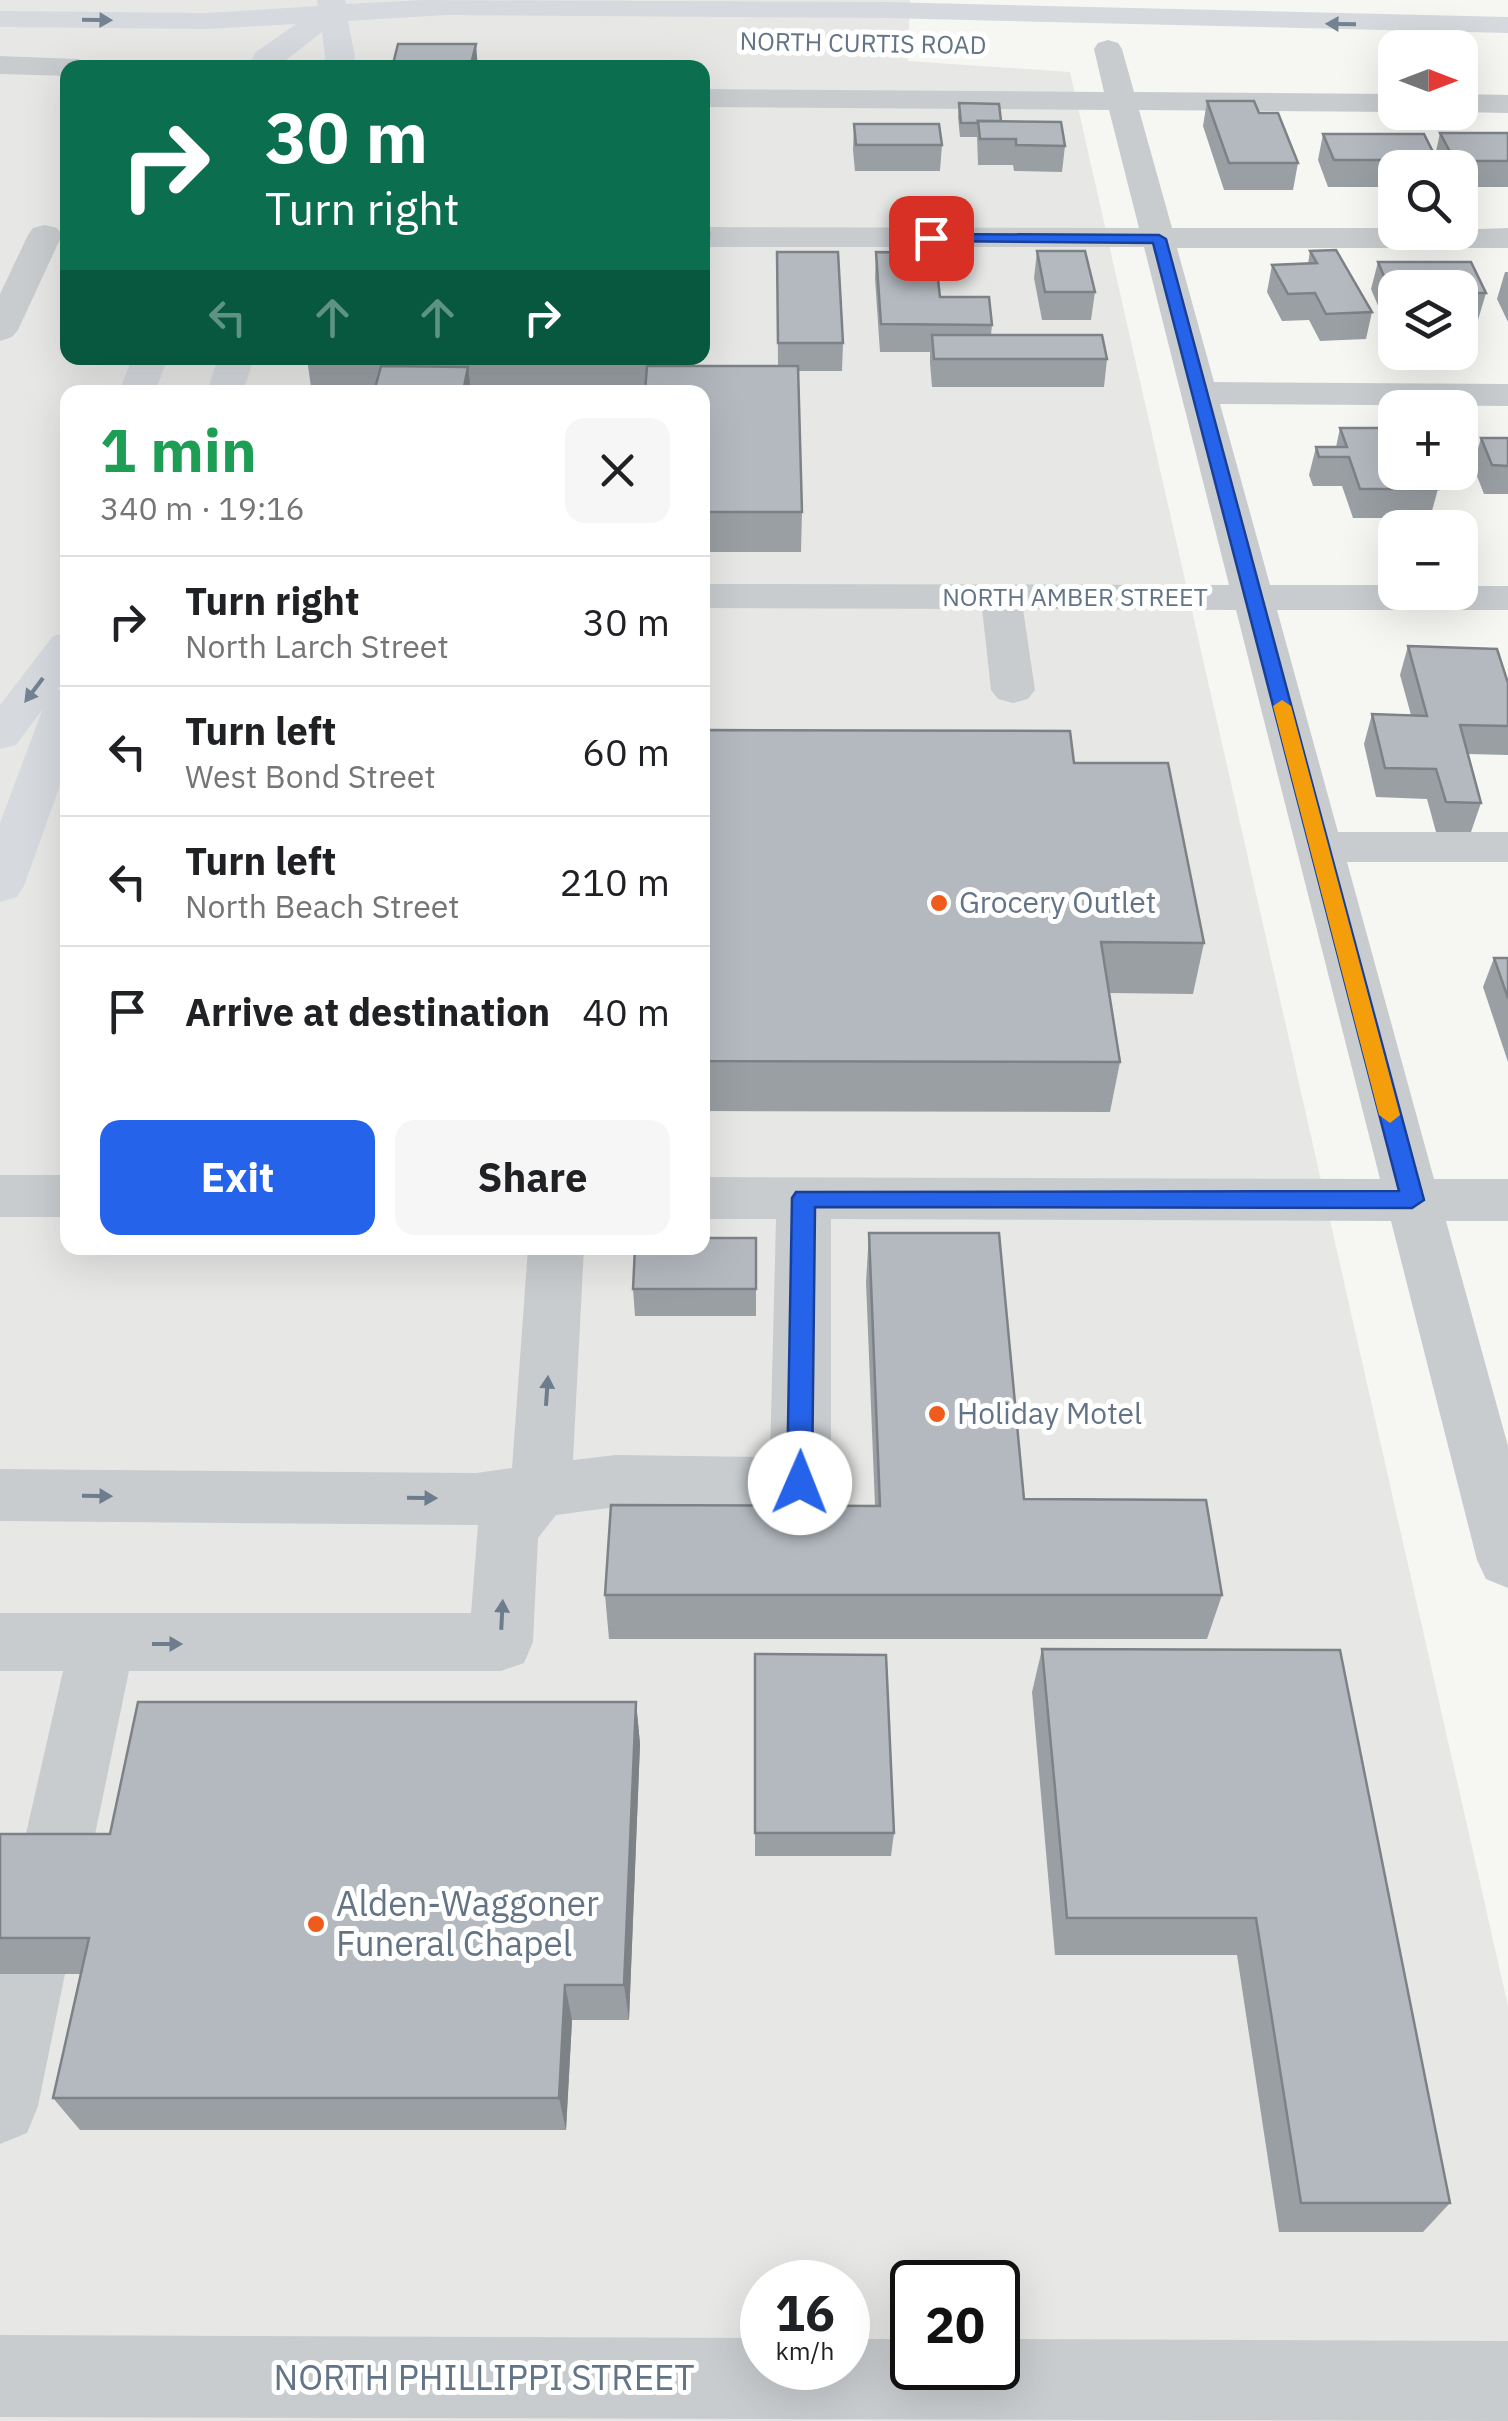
<!DOCTYPE html>
<html lang="en">
<head>
<meta charset="utf-8">
<style>
	body { margin:0; font-family:"IBM Plex Sans",sans-serif; background:#f6f6f6; color:#202124; height:100vh; display:flex; flex-direction:column; font-size:38px; white-space:nowrap }
	* { box-sizing:border-box; margin:0 }
	p { font-size:32px; color:#757577 }
	.icon { flex:none; width:55px; height:55px; fill:none; stroke:currentColor; stroke-width:2; stroke-linecap:round; stroke-linejoin:round }
	.map { position:relative; flex:1; overflow:hidden }
	.panel { position:absolute; left:60px; top:385px; width:650px; height:870px; display:flex; flex-direction:column; background:#fff; border-radius:20px; box-shadow:0 10px 40px #0002 }
	.panel>* { flex:none }
	.hud { position:absolute; left:60px; top:60px; width:650px; height:305px; border-radius:20px; box-shadow:0 10px 40px #0002; background:#0b6e4f; color:#fff; overflow:hidden }
	.needle { width:65px; rotate:90deg }
	.controls { position:absolute; left:1378px; top:30px; display:grid; gap:20px }
	.controls a { display:grid; place-items:center; width:100px; height:100px; border-radius:20px; background:#fff; box-shadow:0 10px 40px #0002; font-size:50px }
	.speed { position:absolute; left:740px; top:2260px; display:flex; gap:20px; font-size:50px; font-weight:700; text-align:center }
	.speed>* { display:grid; place-content:center; width:130px; height:130px; border-radius:50%; background:#fff; box-shadow:0 10px 40px #0002; line-height:1 }
	.speed small { font-size:25px; font-weight:400 }
	.speed .limit { border:5px solid #111; border-radius:15px; background:#fff; color:#111 }
	.pin { position:absolute; display:grid; place-items:center; width:85px; height:85px; color:#fff; margin:-42px; border-radius:20px; box-shadow:0 5px 15px #0006 }
	.me { position:absolute; width:110px; margin:-55px; rotate:1deg; stroke-linejoin:round; filter:drop-shadow(0 0 8px #0008) }
	.turn { display:flex; align-items:center; gap:35px; height:210px; padding:0 40px; font-size:45px }
	.turn .icon { width:130px; height:130px; stroke-width:2.5 }
	.turn b { display:block; font-size:70px; line-height:85px }
	.lanes { display:flex; align-items:center; height:95px; padding:0 40px; background:#0003; justify-content:center; gap:50px; direction:ltr }
	.lanes .off { opacity:.35 }
	.round { display:grid; place-items:center; flex:none; width:105px; height:105px; border-radius:20px; background:#f6f6f6 }
	.summary { display:flex; align-items:center; justify-content:space-between; height:170px; padding:0 40px }
	h1 { font-size:60px; font-weight:800; line-height:75px; color:#1e9e55 }
	.button { display:flex; gap:20px; margin-top:auto; padding:20px 40px }
	.button a { flex:1; height:115px; border-radius:20px; background:#2563eb; color:#fff; font-size:40px; font-weight:800; line-height:115px; text-align:center }
	.button a+a { background:#f6f6f6; color:#202124 }
	ul { padding:0; list-style:none }
	li { display:flex; align-items:center; gap:30px; height:130px; padding:0 40px; border-top:2px solid #e0e0e0 }
	li div { flex:1 }
	li b { display:block; font-size:38px }
	li em { font-style:normal }
	.map>svg:first-child { display:block }
	.built { fill:#e7e8e6; fill-rule:evenodd }
	.lines { fill:none; stroke-linecap:round; stroke-linejoin:round }
	.minor { fill:#c9cccf; fill-rule:evenodd }
	.major { fill:#d6dadf; fill-rule:evenodd }
	.highway { fill:#d6dadf; fill-rule:evenodd }
	.wall { fill:#9a9fa4 }
	.shaded-wall { fill:#7d8286 }
	.building { fill:#b3b9bf; stroke:#7d8286; stroke-width:2.5 }
	.oneway { fill:#748393 }
	.oneway2 { fill:#6d7d8d }
	.route { fill:#2563eb; stroke:#184099; stroke-width:2.5 }
	.slow { fill:#f59e0b }
	.poi-dot { fill:#ef5b1a; stroke:#fff; stroke-width:4 }
	.labels { text-anchor:middle; stroke-width:10; stroke-linejoin:round; paint-order:stroke }
	.far-street-label { font-size:25px; fill:#637486; stroke:#fff }
	.poi-label { font-size:30px; fill:#637486; stroke:#fff; text-anchor:start }
	.near-poi-label { font-size:35px; fill:#637486; stroke:#fff; text-anchor:start }
	.near-street-label { font-size:35px; fill:#637486; stroke:#fff }
</style>
</head>
<body>
<div class="map">
<svg width="1508" height="2421" viewBox="0 0 1508 2421">
	<rect width="100%" height="100%" fill="#f6f7f3"/>
	<path class="built" d="M 0,0 L 910,0 L 908,61 L 1070,72 L 1508,2006 L 1508,2421 L 0,2421 ZM 68,68 L 702,68 L 702,358 L 68,358 ZM 68,392 L 702,392 L 702,1248 L 68,1248 ZM 762,2282 L 848,2282 L 848,2368 L 762,2368 ZM 912,2282 L 998,2282 L 998,2368 L 912,2368 Z"/>
	<g class="lines">
		<g class="minor">
			<polygon points="1108,40 1118,43 1122,49 1134,92 1395,94 1395,112 1139,110 1172,228 1395,228 1395,232 1508,228 1508,248 1177,248 1214,382 1508,384 1508,406 1220,404 1270,585 1395,585 1395,592 1460,592 1460,586 1508,586 1508,610 1277,610 1338,832 1508,832 1508,862 1347,862 1434,1179 1508,1179 1508,1221 1446,1221 1508,1446 1508,1588 1486,1579 1477,1560 1391,1221 831,1219 831,1483 822,1501 800,1509 616,1507 556,1515 538,1538 533,1642 524,1663 501,1671 129,1671 87,1873 77,1897 52,1907 27,1897 17,1873 63,1671 0,1671 0,1613 471,1613 478,1525 0,1521 0,1469 476,1473 512,1468 528,1248 584,1248 573,1460 616,1455 770,1457 776,1219 702,1219 702,1177 1380,1179 1236,610 1023,609 1035,690 1028,699 1013,703 998,699 991,690 982,609 702,608 702,584 1229,585 1144,247 702,247 702,227 1139,228 1109,110 702,107 702,89 1104,92 1094,49 1098,43"/>
			<polygon points="0,56 78,59 92,68 68,68 68,76 0,74"/>
			<polygon points="1460,94 1508,95 1508,113 1460,112"/>
			<polygon points="45,225 57,228 62,235 18,330 12,337 0,341 0,294 28,235 33,228"/>
			<rect x="0" y="1175" width="68" height="42"/>
			<polygon points="29,1938 55,1948 65,1974 38,2106 27,2133 0,2144 0,1957 3,1948"/>
			<polygon points="0,2335 762,2338 762,2368 848,2368 848,2339 912,2339 912,2368 998,2368 998,2339 1508,2341 1508,2421 0,2417"/>
		</g>
		<g class="major">
			<polygon points="317,0 345,0 346,4 423,0 886,2 1508,17 1508,33 886,18 446,15 348,21 355,57 351,68 322,68 325,57 322,32 276,68 247,68 256,52 296,24 207,29 0,27 0,11 207,13 318,6"/>
			<polygon points="132,358 168,358 155,392 119,392"/>
			<polygon points="218,358 254,358 243,392 207,392"/>
			<polygon points="68,687 68,763 24,886 17,897 0,902 0,823 46,700 53,691"/>
		</g>
		<polygon class="highway" points="68,632 68,675 16,745 0,749 0,705 53,636"/>
	</g>
	<g class="wall">
		<polygon points="1207,101 1259,113 1298,163 1293,190 1224,190 1203,126"/>
		<polygon points="959,103 1065,146 1062,172 1014,171 1013,165 978,165 977,137 960,137 958,117"/>
		<polygon points="854,124 942,145 940,171 855,171 853,150"/>
		<polygon points="1440,133 1508,133 1508,187 1460,187 1460,168 1438,168 1436,164 1435,168 1395,168 1395,187 1328,187 1318,160 1323,134 1435,156"/>
		<polygon points="702,233 710,260 706,351 702,351"/>
		<polygon points="1037,251 1095,292 1091,320 1042,320 1034,278"/>
		<polygon points="1310,251 1372,312 1366,339 1320,341 1309,320 1282,321 1267,292 1272,265 1308,264"/>
		<polygon points="777,252 843,343 842,371 798,371 802,512 801,552 702,552 702,392 645,388 311,387 307,359 650,358 651,366 778,366"/>
		<polygon points="876,252 940,297 992,325 991,335 1107,359 1104,387 932,387 930,363 930,352 880,352 875,279"/>
		<polygon points="1378,262 1486,293 1478,320 1460,320 1460,288 1395,288 1395,320 1384,320 1371,289"/>
		<polygon points="1505,272 1508,272 1508,322 1497,299"/>
		<polygon points="1340,428 1438,489 1430,518 1353,518 1342,486 1313,486 1309,475 1316,447 1336,447"/>
		<polygon points="1481,438 1508,438 1508,494 1484,494 1473,466"/>
		<polygon points="1408,646 1508,683 1508,755 1468,754 1481,803 1471,832 1436,832 1427,799 1376,797 1364,744 1372,714 1411,715 1400,675"/>
		<polygon points="702,730 1074,763 1204,943 1193,994 1109,993 1120,1062 1110,1112 702,1111"/>
		<polygon points="1494,958 1508,958 1508,1062 1483,987"/>
		<polygon points="869,1233 1024,1499 1222,1595 1207,1639 609,1639 605,1595 875,1506 866,1282"/>
		<polygon points="756,1238 756,1316 635,1316 633,1289"/>
		<polygon points="1042,1649 1340,1650 1450,2203 1423,2232 1279,2232 1237,1955 1055,1955 1032,1692"/>
		<polygon points="755,1654 894,1833 891,1856 755,1856"/>
		<polygon points="636,1702 640,1744 629,2020 572,2020 566,2130 80,2130 53,2098 80,1974 0,1974 0,1834 110,1834"/>
	</g>
	<g class="shaded-wall">
		<polygon points="476,44 478,68 470,68"/>
		<polygon points="709,233 710,260 706,351 706,324"/>
		<polygon points="468,367 471,392 463,392"/>
		<polygon points="636,1702 640,1744 629,2020 624,1985"/>
		<polygon points="565,1985 572,2020 566,2130 559,2098"/>
	</g>
	<g class="building">
		<polygon points="398,44 476,44 470,68 392,68"/>
		<polygon points="1207,101 1254,101 1259,113 1278,113 1298,163 1229,163"/>
		<polygon points="959,103 999,104 1001,121 978,121 979,123 961,123"/>
		<polygon points="978,121 1061,122 1065,146 1016,145 1016,139 980,139"/>
		<polygon points="854,124 939,124 942,145 856,145"/>
		<polygon points="1440,133 1508,133 1508,161 1455,161"/>
		<polygon points="1323,134 1424,134 1437,160 1334,160"/>
		<polygon points="702,233 709,233 706,324 702,324"/>
		<polygon points="1336,250 1372,312 1326,314 1315,293 1288,294 1272,265 1317,263 1310,251"/>
		<polygon points="1037,251 1085,251 1095,292 1045,292"/>
		<polygon points="777,252 838,252 843,343 778,343"/>
		<polygon points="876,252 935,253 940,297 989,297 992,325 881,324"/>
		<polygon points="1378,262 1471,262 1486,293 1460,293 1460,288 1395,288 1395,293 1391,293"/>
		<polygon points="932,335 1102,335 1107,359 934,359"/>
		<polygon points="307,358 648,358 648,360 307,359"/>
		<polygon points="381,366 468,367 463,392 374,392"/>
		<polygon points="647,366 798,366 802,512 702,512 702,392 645,392"/>
		<polygon points="1340,428 1395,428 1395,472 1431,472 1438,489 1360,489 1349,457 1319,457 1316,447 1347,447"/>
		<polygon points="1481,438 1508,438 1508,466 1492,465"/>
		<polygon points="1408,646 1497,649 1508,683 1508,726 1460,725 1481,803 1446,802 1436,769 1385,768 1372,714 1427,716"/>
		<polygon points="702,730 1070,731 1074,763 1168,763 1204,943 1101,942 1120,1062 702,1061"/>
		<polygon points="1494,958 1508,958 1508,998"/>
		<polygon points="869,1233 999,1233 1024,1499 1206,1500 1222,1595 605,1595 611,1505 880,1506"/>
		<polygon points="702,1238 756,1238 756,1289 633,1289 635,1248 702,1248"/>
		<polygon points="1042,1649 1340,1650 1450,2203 1301,2203 1256,1918 1067,1918"/>
		<polygon points="755,1654 886,1655 894,1833 755,1833"/>
		<polygon points="138,1702 636,1702 624,1985 565,1985 559,2098 53,2098 89,1938 0,1938 0,1834 110,1834"/>
	</g>
	<defs><path id="oneway-solid" d="M-6-.8H1V-3.2L6.5 0L1 3.2V.8H-6Z" transform="scale(2.5)"/></defs>
	<g class="oneway">
		<use href="#oneway-solid" transform="translate(97 20) rotate(1)"/>
		<use href="#oneway-solid" transform="translate(1341 24) rotate(-179)"/>
		<use href="#oneway-solid" transform="translate(34 690) rotate(127)"/>
	</g>
	<g class="oneway2">
		<use href="#oneway-solid" transform="translate(547 1391) rotate(-86)"/>
		<use href="#oneway-solid" transform="translate(97 1496) rotate(1)"/>
		<use href="#oneway-solid" transform="translate(422 1498) rotate(1)"/>
		<use href="#oneway-solid" transform="translate(502 1615) rotate(-87)"/>
		<use href="#oneway-solid" transform="translate(167 1644)"/>
	</g>
	<polygon class="route" points="931,234 1159,235 1166,239 1424,1200 1412,1208 815,1207 812,1483 809,1491 800,1494 791,1491 787,1483 792,1198 796,1192 1399,1191 1153,243 926,241 924,238"/>
	<polygon class="slow" points="1282,700 1291,706 1400,1115 1390,1123 1379,1115 1273,706"/>
	<g class="poi-dot">
		<circle cx="939" cy="903" r="10"/>
		<circle cx="937" cy="1414" r="10"/>
		<circle cx="316" cy="1924" r="10"/>
	</g>
	<g class="labels">
		<g class="far-street-label">
			<text transform="translate(863 43) rotate(1)" y="9">NORTH CURTIS ROAD</text>
			<text x="1075" y="606">NORTH AMBER STREET</text>
		</g>
		<g class="poi-label">
			<text x="959" y="913">Grocery Outlet</text>
			<text x="957" y="1424">Holiday Motel</text>
		</g>
		<g class="near-poi-label">
			<text x="336" y="1916">Alden-Waggoner<tspan x="336" dy="40">Funeral Chapel</tspan></text>
		</g>
		<g class="near-street-label">
			<text x="484" y="2390">NORTH PHILLIPPI STREET</text>
		</g>
	</g>
</svg>
<div class="controls">
<a><svg class="needle" viewBox="-14 -14 28 28"><path d="M0-13l5 13h-10z" fill="#e53935"/><path d="M0 13l5-13h-10z" fill="#757577"/></svg></a>
<a><svg class="icon" aria-label="search" viewBox="0 0 24 24"><circle cx="10" cy="10" r="6"/><path d="M15 15l6 6"/></svg></a>
<a><svg class="icon" aria-label="layers" viewBox="0 0 24 24"><path d="M12 4l9 5-9 5-9-5zM3 14l9 5 9-5"/></svg></a>
<a>+</a>
<a>−</a>
</div>
<div class="speed"><div>16<small>km/h</small></div><div class="limit">20</div></div>
<div class="pin" style="left:931px;top:238px;background:#d93025"><svg class="icon" aria-label="arrive" viewBox="0 0 24 24"><path d="M6 21V4h12l-3 4 3 4H6"/></svg></div>
<svg class="me" style="left:800px;top:1483px" viewBox="-20 -20 40 40"><circle r="19" fill="#fff"/><path d="M0-13L10 11 0 6-10 11z" fill="#2563eb"/></svg>
<div class="hud">
<div class="turn"><svg class="icon" aria-label="right" viewBox="0 0 24 24"><path d="M7 20v-9h11M14 6l5 5-5 5"/></svg><div><b>30 m</b>Turn right</div></div>
<div class="lanes"><svg class="icon off" aria-label="left" viewBox="0 0 24 24"><path d="M17 20v-9H6M10 6l-5 5 5 5"/></svg><svg class="icon off" aria-label="ahead" viewBox="0 0 24 24"><path d="M12 20V5M6 11l6-6 6 6"/></svg><svg class="icon off" aria-label="ahead" viewBox="0 0 24 24"><path d="M12 20V5M6 11l6-6 6 6"/></svg><svg class="icon" aria-label="right" viewBox="0 0 24 24"><path d="M7 20v-9h11M14 6l5 5-5 5"/></svg></div>
</div>
<section class="panel">
<div class="summary"><div><h1>1 min</h1><p>340 m · 19:16</p></div><a class="round"><svg class="icon" aria-label="close" viewBox="0 0 24 24"><path d="M6 6l12 12M18 6L6 18"/></svg></a></div>
<ul>
<li><svg class="icon" aria-label="right" viewBox="0 0 24 24"><path d="M7 20v-9h11M14 6l5 5-5 5"/></svg><div><b>Turn right</b><p>North Larch Street</p></div><em>30 m</em></li>
<li><svg class="icon" aria-label="left" viewBox="0 0 24 24"><path d="M17 20v-9H6M10 6l-5 5 5 5"/></svg><div><b>Turn left</b><p>West Bond Street</p></div><em>60 m</em></li>
<li><svg class="icon" aria-label="left" viewBox="0 0 24 24"><path d="M17 20v-9H6M10 6l-5 5 5 5"/></svg><div><b>Turn left</b><p>North Beach Street</p></div><em>210 m</em></li>
<li><svg class="icon" aria-label="arrive" viewBox="0 0 24 24"><path d="M6 21V4h12l-3 4 3 4H6"/></svg><div><b>Arrive at destination</b></div><em>40 m</em></li>
</ul>
<div class="button"><a>Exit</a><a>Share</a></div>
</section>
</div>
</body>
</html>
